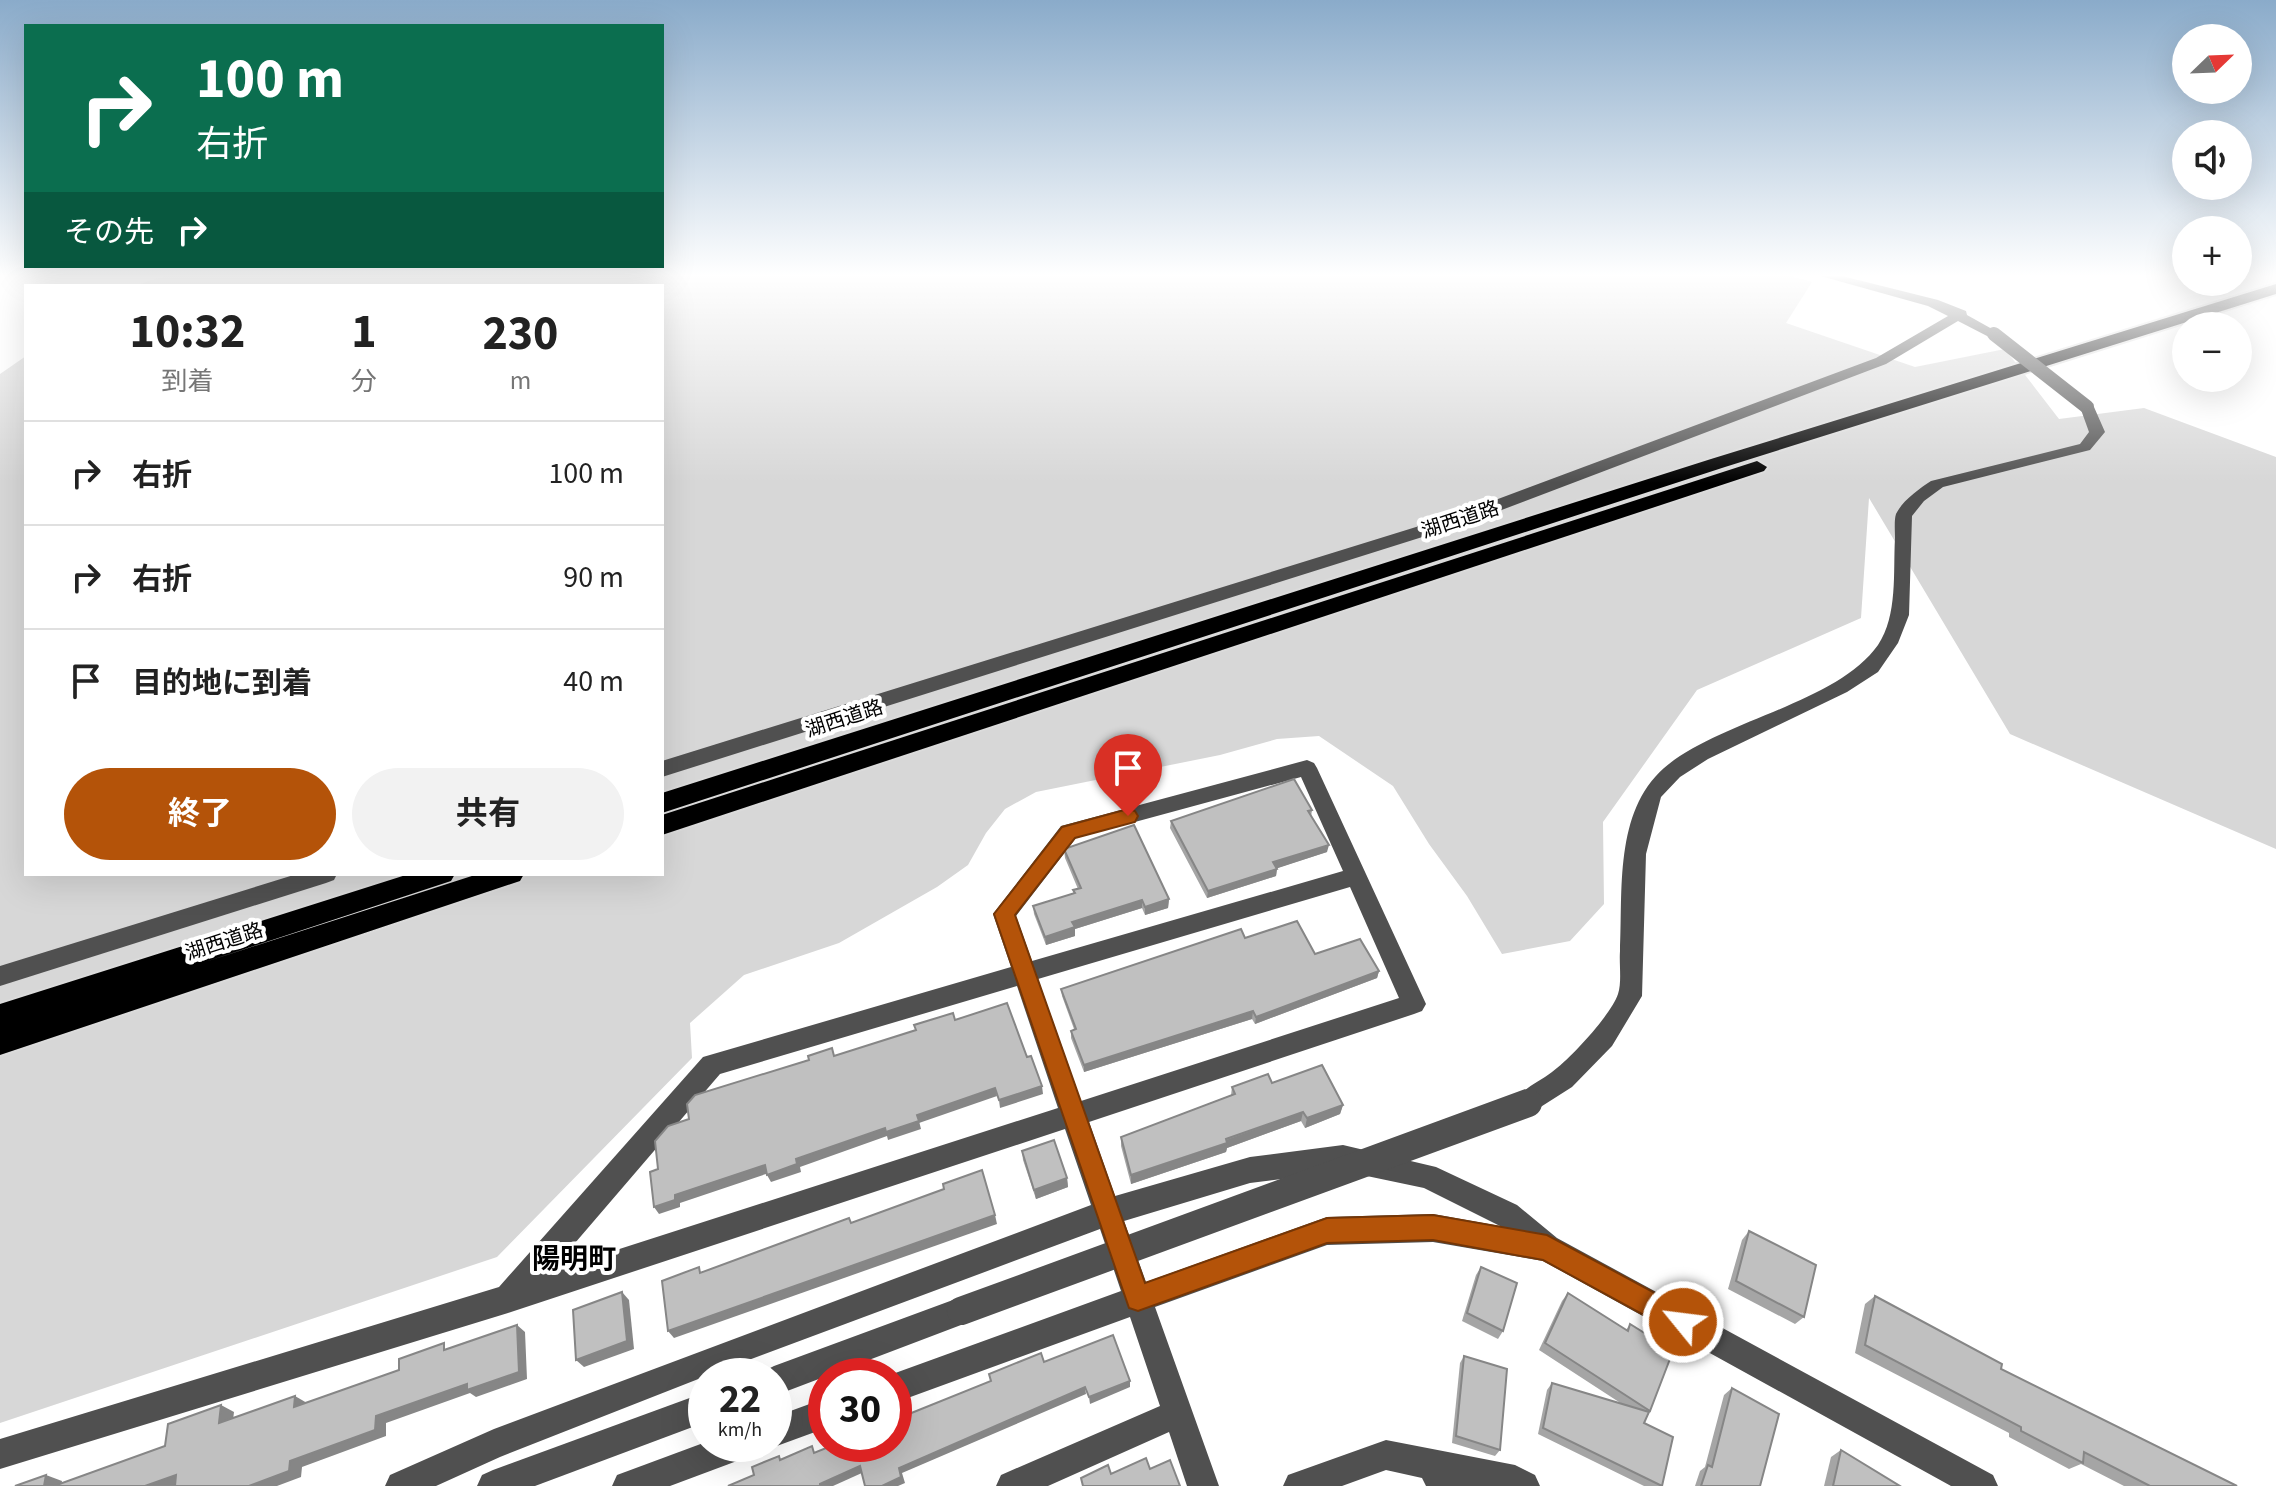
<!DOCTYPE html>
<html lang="ja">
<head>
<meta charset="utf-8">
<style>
	body { margin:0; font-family:"Source Sans 3","Noto Sans JP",sans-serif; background:#f2f2f2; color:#222; height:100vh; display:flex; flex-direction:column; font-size:30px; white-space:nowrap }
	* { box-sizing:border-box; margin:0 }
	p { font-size:26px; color:#767676 }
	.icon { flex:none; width:44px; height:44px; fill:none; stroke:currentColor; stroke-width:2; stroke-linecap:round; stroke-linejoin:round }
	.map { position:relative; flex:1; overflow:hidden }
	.details { position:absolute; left:24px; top:284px; width:640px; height:592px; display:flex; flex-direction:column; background:#fff; border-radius:0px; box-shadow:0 8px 32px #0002 }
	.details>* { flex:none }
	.hud { position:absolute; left:24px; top:24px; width:640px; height:244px; border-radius:0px; box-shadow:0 8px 32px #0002; background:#0b6e4f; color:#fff; overflow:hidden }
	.needle { width:52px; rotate:67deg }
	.buttons { position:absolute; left:2172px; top:24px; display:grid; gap:16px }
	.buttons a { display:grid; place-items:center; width:80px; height:80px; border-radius:50%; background:#fff; box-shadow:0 8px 32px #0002; font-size:40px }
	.speed { position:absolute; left:688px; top:1358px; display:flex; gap:16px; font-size:40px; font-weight:700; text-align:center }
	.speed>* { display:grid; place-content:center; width:104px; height:104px; border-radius:50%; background:#fff; box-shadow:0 8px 32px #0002; line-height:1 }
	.speed small { font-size:20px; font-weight:400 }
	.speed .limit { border:12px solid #d22; background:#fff; color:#111 }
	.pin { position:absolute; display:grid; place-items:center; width:68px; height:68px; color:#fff; margin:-82px -34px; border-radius:50% 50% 50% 0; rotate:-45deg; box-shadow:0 0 8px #0007 }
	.pin .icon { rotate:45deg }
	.me { position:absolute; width:88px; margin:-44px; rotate:299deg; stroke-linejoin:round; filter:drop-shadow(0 0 6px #0008) }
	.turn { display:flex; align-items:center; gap:28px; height:168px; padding:0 40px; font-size:36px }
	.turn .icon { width:104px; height:104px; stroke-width:2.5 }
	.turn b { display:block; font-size:56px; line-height:68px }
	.then { display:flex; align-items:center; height:76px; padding:0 40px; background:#0003; gap:16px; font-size:30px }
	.eta { display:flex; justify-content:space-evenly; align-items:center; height:136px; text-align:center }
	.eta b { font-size:48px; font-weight:700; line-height:56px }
	.button { display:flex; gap:16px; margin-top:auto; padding:16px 40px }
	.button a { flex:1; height:92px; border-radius:48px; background:#b45309; color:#fff; font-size:32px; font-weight:700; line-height:92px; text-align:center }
	.button a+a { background:#f2f2f2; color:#222 }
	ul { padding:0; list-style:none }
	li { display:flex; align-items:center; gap:24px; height:104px; padding:0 40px; border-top:2px solid #e0e0e0 }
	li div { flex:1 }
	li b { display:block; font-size:30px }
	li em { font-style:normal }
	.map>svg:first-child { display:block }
	.green { fill:#d7d7d7 }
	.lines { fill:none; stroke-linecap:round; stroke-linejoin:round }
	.highway-casing { stroke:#dbdbdb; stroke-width:4 }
	.minor { fill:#505050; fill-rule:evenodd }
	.highway { fill:#000; fill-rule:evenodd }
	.minor-bridge-far1 { stroke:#505050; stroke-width:14 }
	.minor-bridge { stroke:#505050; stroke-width:28 }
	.wall { fill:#a5a5a5 }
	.shaded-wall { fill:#868686 }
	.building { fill:#c0c0c0; stroke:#868686; stroke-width:2 }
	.route { fill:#b45309; stroke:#753606; stroke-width:2 }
	.labels { text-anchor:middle; stroke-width:8; stroke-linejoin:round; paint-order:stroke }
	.street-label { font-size:20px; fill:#000; stroke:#fff }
	.near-quarter-label { font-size:28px; font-weight:bold; fill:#000; stroke:#fff }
</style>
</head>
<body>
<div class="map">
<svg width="2276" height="1486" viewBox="0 0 2276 1486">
	<rect width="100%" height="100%" fill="#fff"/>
	<polygon class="green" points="168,275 1788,275 1812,282 1786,323 1915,367 2005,349 2059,419 2144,408 2276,457 2276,849 2010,734 1869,498 1861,618 1697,690 1603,822 1604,904 1570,941 1502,954 1467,896 1429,844 1393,786 1319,736 1277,739 1220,755 1036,792 1005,809 986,833 968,865 937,887 839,943 744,975 690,1023 692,1058 497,1257 0,1423 0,374 26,356 26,874 662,874 662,286 134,286"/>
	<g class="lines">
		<g class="highway-casing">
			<g id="highway">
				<polygon points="2276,284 2276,294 1725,467 662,813 662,793 1711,459"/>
				<polygon points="1757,461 1767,467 1764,471 662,835 662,815"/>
				<polygon points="409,874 455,874 451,881 202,963 478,874 524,874 520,881 0,1055 0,1004"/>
			</g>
		</g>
		<g class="minor">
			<polygon points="1817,275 1838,275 1938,300 1966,311 1967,315 2001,334 1989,337 1958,321 1886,364 1470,522 662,777 662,761 1458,514 1876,358 1948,316 1928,306"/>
			<path d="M 2087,403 L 2094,407 L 2105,432 L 2090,450 L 1943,487 L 1924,501 L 1912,516 L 1909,615 L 1898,643 L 1878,672 L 1847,692 L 1708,759 L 1680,777 L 1661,797 L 1646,854 L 1642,996 L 1612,1046 L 1572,1087 L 1528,1115 L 1519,1111 L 1515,1103 C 1522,1088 1539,1082 1552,1072 C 1570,1059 1611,1015 1618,994 C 1622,982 1619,964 1620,951 C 1623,891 1614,812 1664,768 C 1720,720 1836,704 1878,645 C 1898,615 1893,572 1895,538 C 1895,531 1894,520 1896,514 C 1903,500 1919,489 1931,481 L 2080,444 L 2089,432 L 2080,407 Z"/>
			<path d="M 1307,760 L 1314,763 L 1317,768 L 1426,1004 L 1422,1011 L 1414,1014 L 1089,1122 L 1115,1196 L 1250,1157 L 1343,1145 L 1436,1167 L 1517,1205 L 1557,1238 L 1993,1475 L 1998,1486 L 1951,1486 L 1543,1261 L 1433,1242 L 1327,1245 L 1155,1307 L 1219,1486 L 1187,1486 L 1169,1432 L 1048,1486 L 996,1486 L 1001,1475 L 1160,1406 L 1130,1317 L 894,1403 L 894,1376 L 887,1376 L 1121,1291 L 1100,1229 L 706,1376 L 500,1457 L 436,1486 L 385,1486 L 390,1475 L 494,1429 L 1091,1205 L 1065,1129 L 508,1313 L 0,1469 L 0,1439 L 499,1287 L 703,1057 L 1011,967 L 993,914 L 1061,826 ZM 1301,777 L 1343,871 L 1032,961 L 1016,916 L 1076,838 ZM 1350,887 L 1399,998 L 1081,1101 L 1038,979 ZM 1017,986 L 1058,1108 L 551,1271 L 720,1074 ZM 1343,1171 L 1424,1188 L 1500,1226 L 1433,1214 L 1327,1217 L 1146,1282 L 1124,1221 L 1250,1183 Z"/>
			<polygon points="297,874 337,874 334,880 326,883 0,986 0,966"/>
			<polygon points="961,1297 971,1301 975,1311 971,1321 961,1325 774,1396 774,1376 761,1376 764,1371 774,1366"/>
			<polygon points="706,1392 706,1422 535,1486 477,1486 482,1475 493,1470"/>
			<polygon points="826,1398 826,1428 774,1447 766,1444 774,1444 774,1417"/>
			<polygon points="1386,1440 1515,1465 1535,1475 1540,1486 1426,1486 1422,1478 1386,1470 1342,1486 1283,1486 1288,1475"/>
			<polygon points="706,1442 757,1444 753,1455 670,1486 612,1486 617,1475"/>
		</g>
		<use href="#highway" class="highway"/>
		<polyline class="minor-bridge-far1" points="1994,334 2087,407"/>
		<polyline class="minor-bridge" points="961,1311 1528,1103"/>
	</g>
	<g class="wall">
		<polygon points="1312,810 1311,817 1327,852 1277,868 1276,876 1207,898 1170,828 1171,821"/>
		<polygon points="1064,849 1169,899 1168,908 1145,915 1142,908 1075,929 1075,936 1046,945 1034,914 1033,906 1074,894 1073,890 1078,889 1065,858"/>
		<polygon points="1245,938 1315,954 1379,971 1377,978 1255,1024 1252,1019 1084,1072 1071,1038 1071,1031 1074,1029 1062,996 1061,989"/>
		<polygon points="1272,1083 1343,1105 1340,1114 1305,1128 1301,1121 1227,1148 1226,1152 1131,1184 1121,1146 1121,1137 1231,1095 1232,1087"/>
		<polygon points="1022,1151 1067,1178 1068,1187 1036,1199 1023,1160"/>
		<polygon points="1749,1231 1804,1317 1795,1324 1728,1289 1742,1240"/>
		<polygon points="1481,1267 1503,1331 1498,1339 1462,1321 1476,1275"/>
		<polygon points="1568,1293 1626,1330 1630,1324 1650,1411 1644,1423 1662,1486 1644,1486 1538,1434 1547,1390 1552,1383 1622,1404 1539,1350 1562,1301"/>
		<polygon points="1875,1296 2001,1369 2237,1486 2124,1486 2081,1464 2069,1469 2009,1437 2009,1433 1855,1353 1865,1304"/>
		<polygon points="1464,1356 1500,1450 1495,1456 1452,1443 1460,1363"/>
		<polygon points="1732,1388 1760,1486 1695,1486 1700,1471 1705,1467 1724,1395"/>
		<polygon points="1841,1450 1900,1486 1824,1486 1831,1457"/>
	</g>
	<g class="shaded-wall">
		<polygon points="1329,845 1327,852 1272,870 1273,862"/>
		<polygon points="1277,869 1276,876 1207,898 1208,891"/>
		<polygon points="1169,899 1168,908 1145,915 1145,907"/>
		<polygon points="1142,900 1142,908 1075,929 1075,936 1046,945 1045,937 1072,922"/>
		<polygon points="1379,971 1377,978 1255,1024 1256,1017"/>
		<polygon points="1253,1011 1252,1019 1084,1072 1084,1065"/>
		<polygon points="1042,1086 1043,1094 1000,1108 999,1100"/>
		<polygon points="995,1088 997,1096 919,1123 917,1115"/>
		<polygon points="1343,1105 1340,1114 1305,1128 1307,1118"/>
		<polygon points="1303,1112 1301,1121 1227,1148 1226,1152 1131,1184 1131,1175"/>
		<polygon points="919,1121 921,1129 888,1140 887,1136 800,1167 801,1172 771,1182 767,1175 796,1159 885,1128"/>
		<polygon points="765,1165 769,1173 680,1203 680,1207 659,1214 654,1207 675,1195"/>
		<polygon points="1067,1178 1068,1187 1036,1199 1034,1190"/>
		<polygon points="995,1215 997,1224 674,1338 668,1331"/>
		<polygon points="622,1292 629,1300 634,1349 584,1367 576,1360"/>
		<polygon points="517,1325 525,1332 527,1379 476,1397 470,1393 386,1423 386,1436 302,1467 301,1477 277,1486 249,1486 290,1461 376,1416"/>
		<polygon points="1130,1381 1130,1387 1090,1404 1089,1397"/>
		<polygon points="1085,1387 1086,1394 902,1473 905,1483 898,1486 882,1486 899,1468"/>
		<polygon points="295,1396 307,1403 294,1407"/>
		<polygon points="221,1405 234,1412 232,1429 219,1423"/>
		<polygon points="860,1466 864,1472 833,1486 820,1486 820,1484"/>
		<polygon points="46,1475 62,1481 61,1486 44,1486"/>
		<polygon points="176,1475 176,1486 145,1486"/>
	</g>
	<g class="building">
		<polygon points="1294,779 1312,810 1308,811 1329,845 1273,862 1277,869 1208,891 1171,821"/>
		<polygon points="1134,825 1169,899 1145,907 1142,900 1072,922 1075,927 1045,937 1033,906 1075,893 1073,890 1081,888 1064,849"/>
		<polygon points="1297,921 1315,954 1360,939 1379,971 1256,1017 1253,1011 1084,1065 1071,1031 1076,1029 1061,989 1241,929 1245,938"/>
		<polygon points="1007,1003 1027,1057 1031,1056 1042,1086 999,1100 995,1088 917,1115 919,1121 886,1132 885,1128 796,1159 797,1164 767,1175 765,1165 675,1195 675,1200 654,1207 650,1172 658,1169 655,1141 668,1126 689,1119 687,1104 695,1095 809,1060 808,1056 832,1048 834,1056 916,1030 914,1025 953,1013 955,1020"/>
		<polygon points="1322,1065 1343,1105 1307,1118 1303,1112 1226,1139 1227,1143 1131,1175 1121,1137 1235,1094 1232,1087 1268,1074 1272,1083"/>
		<polygon points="1054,1140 1067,1178 1034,1190 1022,1151"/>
		<polygon points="982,1170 995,1215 668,1331 662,1281 699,1267 700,1273 849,1218 851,1223 944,1189 943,1184"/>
		<polygon points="1749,1231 1816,1265 1804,1317 1736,1281"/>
		<polygon points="1481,1267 1517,1283 1503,1331 1467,1313"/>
		<polygon points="622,1292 627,1341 576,1360 573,1310"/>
		<polygon points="1568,1293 1628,1331 1630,1324 1673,1351 1650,1411 1545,1343"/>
		<polygon points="1875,1296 2002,1364 2001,1369 2237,1486 2150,1486 2084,1452 2083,1463 2021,1431 2021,1427 1865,1345"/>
		<polygon points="517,1325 519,1372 467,1390 467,1384 376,1416 375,1430 290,1461 289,1471 249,1486 175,1486 176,1475 145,1486 54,1486 165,1446 168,1424 221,1405 219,1423 295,1396 294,1407 399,1370 399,1359 444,1343 444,1350"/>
		<polygon points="1113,1335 1130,1381 1089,1397 1085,1387 899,1468 901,1477 882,1486 865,1486 860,1466 820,1484 820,1486 728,1486 754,1475 752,1467 779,1456 780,1460 812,1446 814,1453 836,1444 894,1444 894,1420 991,1381 989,1374 1041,1353 1044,1362"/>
		<polygon points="1464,1356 1507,1369 1500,1450 1456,1436"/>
		<polygon points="1552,1383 1649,1412 1644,1423 1673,1437 1662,1486 1543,1428"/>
		<polygon points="1732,1388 1779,1414 1760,1486 1701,1486 1708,1465 1712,1467"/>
		<polygon points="1841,1450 1900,1486 1833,1486"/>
		<polygon points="1146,1458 1150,1469 1170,1460 1180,1486 1083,1486 1081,1478 1108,1465 1111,1474"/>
		<polygon points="46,1475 44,1486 15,1486"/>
	</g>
	<linearGradient id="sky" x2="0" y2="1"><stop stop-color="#8aabca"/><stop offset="0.57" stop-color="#fff"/><stop offset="1" stop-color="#fff" stop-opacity="0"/></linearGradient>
	<rect width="2276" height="483" fill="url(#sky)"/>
	<polygon class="route" points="1128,809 1135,811 1138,816 1135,822 1075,838 1015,915 1145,1283 1327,1218 1433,1215 1547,1235 1692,1313 1696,1322 1692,1331 1683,1335 1673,1331 1543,1260 1433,1240 1327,1243 1138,1311 1129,1308 994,914 1062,827"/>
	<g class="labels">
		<g class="street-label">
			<text transform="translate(1460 519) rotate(-18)" y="7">湖西道路</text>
			<text transform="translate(844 718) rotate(-18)" y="7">湖西道路</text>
			<text transform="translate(224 941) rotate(-18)" y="7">湖西道路</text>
		</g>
		<g class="near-quarter-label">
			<text x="574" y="1268">陽明町</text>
		</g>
	</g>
</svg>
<div class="buttons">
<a><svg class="needle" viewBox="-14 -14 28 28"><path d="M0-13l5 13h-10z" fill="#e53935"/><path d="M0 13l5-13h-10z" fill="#767676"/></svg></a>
<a><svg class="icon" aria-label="sound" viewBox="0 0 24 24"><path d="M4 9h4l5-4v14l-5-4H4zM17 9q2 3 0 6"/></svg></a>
<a>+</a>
<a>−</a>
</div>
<div class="speed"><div>22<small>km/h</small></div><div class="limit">30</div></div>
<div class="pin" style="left:1128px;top:816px;background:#d93025"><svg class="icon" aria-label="arrive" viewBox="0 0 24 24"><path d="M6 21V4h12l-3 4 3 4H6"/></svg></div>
<svg class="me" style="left:1683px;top:1322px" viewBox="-20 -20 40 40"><circle r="17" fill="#b45309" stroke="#fff" stroke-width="3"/><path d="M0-11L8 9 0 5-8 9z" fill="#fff"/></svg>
<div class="hud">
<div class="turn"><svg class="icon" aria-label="right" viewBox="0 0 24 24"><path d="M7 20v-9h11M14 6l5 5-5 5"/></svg><div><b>100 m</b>右折</div></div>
<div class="then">その先<svg class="icon" aria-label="right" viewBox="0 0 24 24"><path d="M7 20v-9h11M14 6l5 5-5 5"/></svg></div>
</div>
<section class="details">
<div class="eta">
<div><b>10:32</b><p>到着</p></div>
<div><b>1</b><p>分</p></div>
<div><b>230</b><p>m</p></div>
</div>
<ul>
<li><svg class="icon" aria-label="right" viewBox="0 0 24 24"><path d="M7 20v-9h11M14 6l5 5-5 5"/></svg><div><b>右折</b></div><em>100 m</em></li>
<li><svg class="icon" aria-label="right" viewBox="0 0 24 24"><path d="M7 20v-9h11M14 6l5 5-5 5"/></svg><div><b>右折</b></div><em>90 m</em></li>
<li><svg class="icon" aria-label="arrive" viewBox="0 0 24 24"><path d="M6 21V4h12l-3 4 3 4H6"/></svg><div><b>目的地に到着</b></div><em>40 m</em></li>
</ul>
<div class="button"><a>終了</a><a>共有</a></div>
</section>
</div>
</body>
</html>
